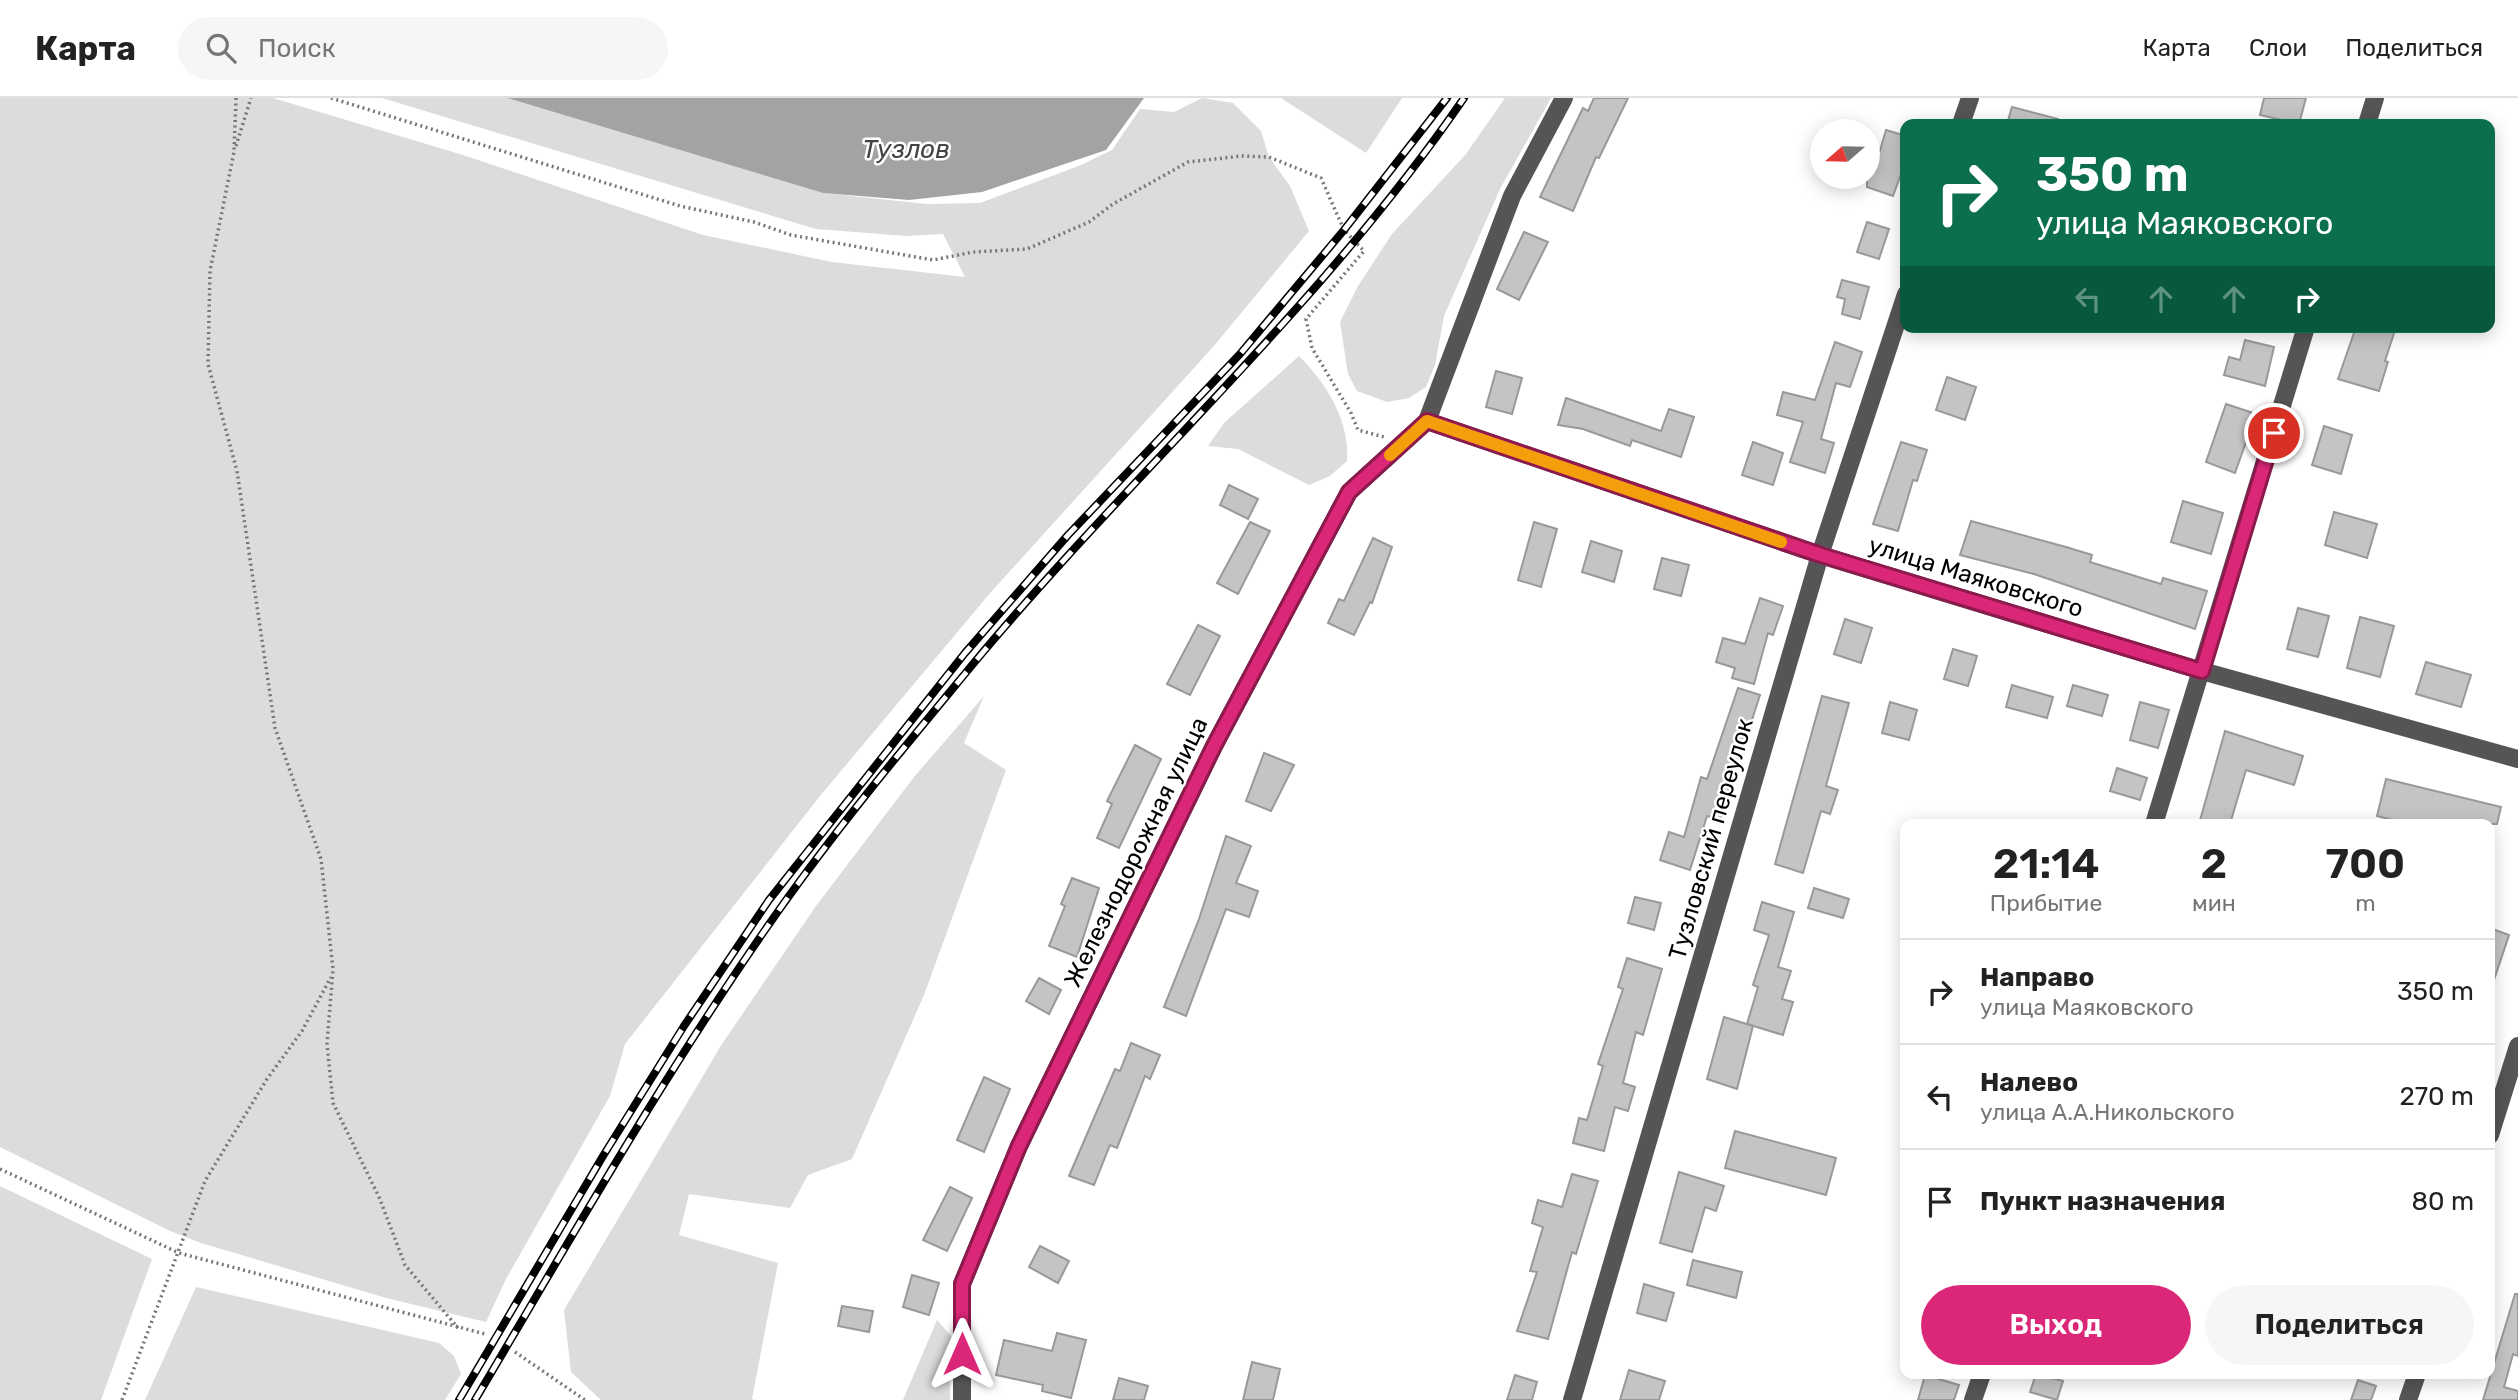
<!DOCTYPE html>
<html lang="ru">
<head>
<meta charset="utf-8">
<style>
	body { margin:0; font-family:Rubik,sans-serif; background:#f6f6f6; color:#222; height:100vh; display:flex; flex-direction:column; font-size:26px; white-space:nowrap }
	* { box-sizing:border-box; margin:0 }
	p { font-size:23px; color:#767676 }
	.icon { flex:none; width:38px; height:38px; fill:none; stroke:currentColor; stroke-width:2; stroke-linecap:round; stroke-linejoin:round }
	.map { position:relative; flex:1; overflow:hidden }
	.drawer { position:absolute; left:1900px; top:721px; width:595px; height:560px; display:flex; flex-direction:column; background:#fff; border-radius:14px; box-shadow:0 4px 18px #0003 }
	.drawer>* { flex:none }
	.hud { position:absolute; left:1900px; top:21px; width:595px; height:214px; border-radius:14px; box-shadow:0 4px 18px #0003; background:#0b6e4f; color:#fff; overflow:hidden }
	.needle { width:46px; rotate:250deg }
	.tools { position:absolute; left:1810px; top:21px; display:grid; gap:14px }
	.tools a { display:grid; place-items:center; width:70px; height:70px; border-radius:50%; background:#fff; box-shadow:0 4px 18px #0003; font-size:35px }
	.pin { position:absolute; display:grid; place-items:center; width:60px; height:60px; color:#fff; margin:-30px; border:4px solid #fff; border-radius:50%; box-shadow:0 2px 7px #0007 }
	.me { position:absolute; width:77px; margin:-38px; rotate:0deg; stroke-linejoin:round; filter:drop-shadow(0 0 5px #0008) }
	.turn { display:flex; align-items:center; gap:24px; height:147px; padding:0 21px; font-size:32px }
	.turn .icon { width:91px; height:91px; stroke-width:2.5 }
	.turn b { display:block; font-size:49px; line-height:60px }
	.lanes { display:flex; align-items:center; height:66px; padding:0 21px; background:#0003; justify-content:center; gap:35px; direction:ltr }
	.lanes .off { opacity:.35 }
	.eta { display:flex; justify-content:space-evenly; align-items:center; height:119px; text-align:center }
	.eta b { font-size:42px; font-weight:600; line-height:49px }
	.action { display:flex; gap:14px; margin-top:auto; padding:14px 21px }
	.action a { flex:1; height:80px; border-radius:42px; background:#db2777; color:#fff; font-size:28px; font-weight:600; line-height:80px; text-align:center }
	.action a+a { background:#f6f6f6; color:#222 }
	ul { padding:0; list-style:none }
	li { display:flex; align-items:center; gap:21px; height:105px; padding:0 21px; border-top:2px solid #e0e0e0 }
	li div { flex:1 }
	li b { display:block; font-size:26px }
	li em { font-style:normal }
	header { display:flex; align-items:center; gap:42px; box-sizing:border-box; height:98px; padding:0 35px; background:#fff; border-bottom:2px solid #e0e0e0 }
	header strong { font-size:33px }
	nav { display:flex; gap:38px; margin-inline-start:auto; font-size:24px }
	.search { width:490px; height:63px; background:#f6f6f6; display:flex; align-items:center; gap:18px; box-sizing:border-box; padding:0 24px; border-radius:38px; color:#767676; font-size:26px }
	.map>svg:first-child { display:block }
	.green { fill:#dcdcdc }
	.water { fill:#a3a3a3 }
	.building { fill:#c4c4c4; stroke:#999; stroke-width:2 }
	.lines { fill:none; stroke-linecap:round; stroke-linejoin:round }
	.path { stroke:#777; stroke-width:3.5; stroke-dasharray:2 3.5; stroke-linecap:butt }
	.minor { stroke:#555; stroke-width:18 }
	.rail-casing { stroke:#000; stroke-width:8 }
	.rail { stroke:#fff; stroke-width:5; stroke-dasharray:16; stroke-linecap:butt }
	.route-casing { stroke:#8e194d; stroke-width:18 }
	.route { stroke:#db2777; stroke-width:12 }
	.slow { stroke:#f59e0b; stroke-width:12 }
	.labels { text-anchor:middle; stroke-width:5; stroke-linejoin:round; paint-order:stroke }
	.street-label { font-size:24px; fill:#000; stroke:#fff }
	.water-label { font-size:26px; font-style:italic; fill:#444; stroke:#fff }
</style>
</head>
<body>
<header>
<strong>Карта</strong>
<div class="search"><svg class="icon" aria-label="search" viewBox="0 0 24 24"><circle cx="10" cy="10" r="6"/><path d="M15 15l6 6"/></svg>Поиск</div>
<nav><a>Карта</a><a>Слои</a><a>Поделиться</a></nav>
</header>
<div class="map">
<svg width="2518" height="1302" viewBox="0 0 2518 1302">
	<rect width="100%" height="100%" fill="#fff"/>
	<g class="green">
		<polygon points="0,0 273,0 463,57 703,137 832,164 965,179 943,136 906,138 816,131 382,0 507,0 823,95 927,106 980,105 1081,67 1112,52 1140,11 1174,14 1202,0 1233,5 1261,33 1269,59 1290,88 1309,133 1213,249 991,494 820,698 625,946 610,998 506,1181 486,1224 386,1200 201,1145 168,1132 0,1049"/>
		<polygon points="1281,0 1402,0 1366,55"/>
		<polygon points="1505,0 1551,0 1500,91 1444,218 1435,267 1426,289 1409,300 1387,304 1357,293 1348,276 1340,224 1358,188 1392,136 1466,56"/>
		<path d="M 1299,258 C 1327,286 1350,323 1347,363 L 1330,378 L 1309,387 L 1238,351 L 1208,348 L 1224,325 Z"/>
		<polygon points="984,598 964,645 1006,672 924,897 852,1061 808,1077 790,1110 689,1096 679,1137 778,1165 752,1301 755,1302 601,1302 571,1274 564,1212 722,946 816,808 914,679"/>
		<polygon points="0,1088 152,1161 101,1302 0,1302"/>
		<polygon points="196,1189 439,1245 454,1258 461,1276 445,1302 145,1302"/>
		<polygon points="937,1222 951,1238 950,1302 903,1302"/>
	</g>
	<polygon class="water" points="507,0 1144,0 1106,52 982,94 909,102 823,95"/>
	<g class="building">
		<polygon points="1594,0 1628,0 1599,60 1596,59 1573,113 1540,99 1583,10 1588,13"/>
		<polygon points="2264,0 2306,0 2299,26 2260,17"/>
		<polygon points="2012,9 2058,21 2057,26 2007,26"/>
		<polygon points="1886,32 1906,38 1906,62 1893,98 1867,89 1867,63 1876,66"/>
		<polygon points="1867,124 1889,131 1879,161 1857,154"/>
		<polygon points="1524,134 1548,144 1519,202 1497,191"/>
		<polygon points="1842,182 1869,189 1860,221 1842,216 1845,201 1837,199"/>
		<polygon points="2356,229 2396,229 2385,263 2388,264 2379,293 2338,281"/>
		<polygon points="2245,242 2274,249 2265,288 2224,277 2229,259 2240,262"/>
		<polygon points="1835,244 1862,254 1850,289 1836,285 1821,341 1834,345 1825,375 1790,364 1803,324 1777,317 1783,294 1815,302"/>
		<polygon points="1496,273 1522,280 1512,316 1486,309"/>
		<polygon points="1947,279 1976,289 1965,322 1936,312"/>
		<polygon points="1566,300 1661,333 1669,311 1694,319 1681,359 1632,342 1630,348 1583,331 1558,327"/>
		<polygon points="2226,306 2256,316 2235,375 2206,364"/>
		<polygon points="2324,328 2352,337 2341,376 2312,367"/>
		<polygon points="1753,344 1783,355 1773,387 1742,377"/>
		<polygon points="1901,344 1927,352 1917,383 1913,382 1898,433 1873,426"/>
		<polygon points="1229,387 1258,401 1248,421 1220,407"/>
		<polygon points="2183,403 2223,415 2211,456 2171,444"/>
		<polygon points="2334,414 2377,426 2367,460 2325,447"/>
		<polygon points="1971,423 2066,449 2092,457 2090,464 2161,486 2163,480 2207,493 2195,531 2034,476 1960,457"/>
		<polygon points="1250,424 1270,433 1238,496 1217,485"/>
		<polygon points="1534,424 1557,431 1541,489 1518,482"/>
		<polygon points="1373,440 1392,449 1372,505 1370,504 1354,537 1328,525 1339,501 1344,503"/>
		<polygon points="1591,443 1622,453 1614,484 1582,474"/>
		<polygon points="1662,460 1689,467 1681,498 1654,491"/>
		<polygon points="1760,500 1783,508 1773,537 1768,535 1754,586 1732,580 1735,570 1716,564 1723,540 1745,546"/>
		<polygon points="2298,510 2329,518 2318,559 2287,551"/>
		<polygon points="2360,519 2394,528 2380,579 2347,570"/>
		<polygon points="1845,521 1872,530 1861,565 1834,556"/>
		<polygon points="1198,527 1220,538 1190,597 1167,586"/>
		<polygon points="1953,551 1977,558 1968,588 1944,581"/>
		<polygon points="2426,564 2471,577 2461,609 2416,596"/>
		<polygon points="2012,587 2053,599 2047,620 2006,609"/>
		<polygon points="2073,587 2108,597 2102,618 2067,608"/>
		<polygon points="1738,590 1760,597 1720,721 1707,718 1690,772 1660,762 1669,734 1684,739 1701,679 1707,681"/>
		<polygon points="1822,598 1849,605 1826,688 1838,692 1830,716 1821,713 1803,775 1775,766"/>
		<polygon points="1890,604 1917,612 1909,642 1882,635"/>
		<polygon points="2140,604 2169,612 2158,650 2130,642"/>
		<polygon points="2225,633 2303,658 2294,687 2246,672 2230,726 2199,726"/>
		<polygon points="1135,647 1161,661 1119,750 1097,740 1112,706 1107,703"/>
		<polygon points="1264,655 1294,667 1271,713 1246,703"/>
		<polygon points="2117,670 2147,680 2140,702 2110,693"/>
		<polygon points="2386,681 2501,709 2497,726 2408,726 2377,718"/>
		<polygon points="1226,738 1251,748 1236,785 1258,793 1249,819 1226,811 1186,918 1164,909 1199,821"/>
		<polygon points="1072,780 1099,790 1077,859 1049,848 1065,808 1061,806"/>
		<polygon points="1814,790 1849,801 1843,820 1808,810"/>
		<polygon points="1635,799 1661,805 1654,832 1628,825"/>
		<polygon points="1762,804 1794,814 1778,869 1791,873 1782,901 1793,904 1783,937 1747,926 1758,889 1753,887 1769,837 1754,832"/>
		<polygon points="2490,830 2509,837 2493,885 2490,884"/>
		<polygon points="1627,860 1662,871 1643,937 1636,934 1623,985 1635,989 1628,1013 1615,1009 1604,1053 1573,1045 1579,1020 1587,1022 1603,968 1598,966 1623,891 1618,889"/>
		<polygon points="1039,880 1061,892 1049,916 1026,903"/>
		<polygon points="1724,919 1753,928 1737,991 1707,981"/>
		<polygon points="1131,945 1160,957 1150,981 1145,978 1117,1050 1110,1047 1094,1087 1069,1078 1115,971 1120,973"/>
		<polygon points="984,979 1010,991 984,1054 957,1042"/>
		<polygon points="1735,1033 1836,1060 1826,1097 1725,1070"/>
		<polygon points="1679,1074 1724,1088 1716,1113 1705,1109 1692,1154 1660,1145"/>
		<polygon points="1572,1076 1598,1083 1576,1156 1572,1154 1548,1241 1517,1233 1537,1174 1530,1173 1543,1129 1532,1125 1538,1102 1562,1109"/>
		<polygon points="950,1089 972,1100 947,1153 923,1142"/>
		<polygon points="1040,1148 1069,1163 1058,1185 1029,1169"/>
		<polygon points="1693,1162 1742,1174 1736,1200 1687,1187"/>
		<polygon points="912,1177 939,1185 929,1217 903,1209"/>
		<polygon points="1644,1186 1674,1195 1666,1223 1637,1215"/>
		<polygon points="2515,1196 2518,1196 2518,1258 2513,1256 2504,1289 2518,1293 2518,1302 2483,1302"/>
		<polygon points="842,1208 873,1213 869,1234 838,1228"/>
		<polygon points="1057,1235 1086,1242 1071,1300 1042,1293 1043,1287 996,1277 1004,1242 1052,1253"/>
		<polygon points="1252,1264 1280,1271 1273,1302 1243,1302"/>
		<polygon points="1629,1272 1665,1283 1659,1302 1620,1302"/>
		<polygon points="2036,1276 2063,1283 2057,1302 2030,1294"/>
		<polygon points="1515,1277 1537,1284 1532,1302 1507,1302"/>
		<polygon points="1925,1277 1959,1287 1954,1302 1918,1302"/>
		<polygon points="1119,1280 1148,1288 1144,1302 1113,1302"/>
		<polygon points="2358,1282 2376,1288 2371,1302 2351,1302"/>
	</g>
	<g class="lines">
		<g class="path">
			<polyline points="236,0 234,54 210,173 208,266 237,373 275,630 321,761 333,871 327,946 333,1005 379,1099 405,1167 458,1230"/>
			<polyline points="331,0 680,108 754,124 791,137 933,162 973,154 1027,151 1089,124 1113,106 1188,64 1241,58 1269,59 1321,80 1344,132 1364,153 1306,221 1312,250 1351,315 1358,332 1384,339"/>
			<polyline points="236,48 251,0"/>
			<polyline points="0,1071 179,1155 485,1236"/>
			<polyline points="515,1254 585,1302"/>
			<polyline points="122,1302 205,1083 267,981 302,933 331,879"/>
		</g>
		<g class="minor">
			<polyline points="1961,26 1970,0"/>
			<polyline points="2367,26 2375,0"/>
			<polyline points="1427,323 1820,457 2202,573 2518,661"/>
			<polyline points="2154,726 2306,229"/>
			<polyline points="2490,1037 2518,948"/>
			<polyline points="962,1302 962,1186 1019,1048 1214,648 1349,394 1427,323 1512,98 1564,0"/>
			<polyline points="1572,1302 1820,457 1906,196"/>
			<polyline points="1973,1302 1982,1276"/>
			<polyline points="2408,1302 2417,1276"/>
		</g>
		<g class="rail-casing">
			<g id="rail">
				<polyline points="459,1302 603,1058 684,928 769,802 965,555 1068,437 1240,256 1344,132 1447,0"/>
				<path d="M 475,1302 C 573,1137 668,969 779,812 C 839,727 907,646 973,566 C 1133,374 1322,207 1464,0"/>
			</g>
		</g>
		<use href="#rail" class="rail"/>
	</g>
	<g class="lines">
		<g class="route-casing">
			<polyline id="route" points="962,1256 962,1186 1019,1048 1214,648 1349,394 1427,323 1821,457 2202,573 2274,335"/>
		</g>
		<use href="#route" class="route"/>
		<polyline class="slow" points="1390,357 1427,323 1781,444"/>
	</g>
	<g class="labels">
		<g class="street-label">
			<text transform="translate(1976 479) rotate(17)" y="8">улица Маяковского</text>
			<text transform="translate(1711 741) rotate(-74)" y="8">Тузловский переулок</text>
			<text transform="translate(1136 754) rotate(-64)" y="8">Железнодорожная улица</text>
		</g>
		<g class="water-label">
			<text x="906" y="60">Тузлов</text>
		</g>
	</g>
</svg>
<div class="tools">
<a><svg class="needle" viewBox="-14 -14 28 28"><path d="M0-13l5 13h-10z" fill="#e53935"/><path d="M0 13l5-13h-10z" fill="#767676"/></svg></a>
</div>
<div class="pin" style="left:2274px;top:335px;background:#d93025"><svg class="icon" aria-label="arrive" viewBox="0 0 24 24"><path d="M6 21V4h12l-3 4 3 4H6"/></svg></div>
<svg class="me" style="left:962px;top:1256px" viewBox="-20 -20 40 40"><path d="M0-17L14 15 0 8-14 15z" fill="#db2777" stroke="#fff" stroke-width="4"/></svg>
<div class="hud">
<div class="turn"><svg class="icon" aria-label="right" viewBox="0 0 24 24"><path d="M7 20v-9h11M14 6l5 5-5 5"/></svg><div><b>350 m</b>улица Маяковского</div></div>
<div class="lanes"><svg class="icon off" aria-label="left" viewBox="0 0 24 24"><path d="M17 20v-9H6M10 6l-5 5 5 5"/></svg><svg class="icon off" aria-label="ahead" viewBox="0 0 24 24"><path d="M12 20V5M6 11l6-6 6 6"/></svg><svg class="icon off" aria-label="ahead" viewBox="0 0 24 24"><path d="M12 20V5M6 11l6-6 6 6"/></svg><svg class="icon" aria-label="right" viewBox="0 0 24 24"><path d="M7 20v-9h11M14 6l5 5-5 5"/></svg></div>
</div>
<section class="drawer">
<div class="eta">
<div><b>21:14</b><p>Прибытие</p></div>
<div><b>2</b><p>мин</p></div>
<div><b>700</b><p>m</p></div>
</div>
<ul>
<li><svg class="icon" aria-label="right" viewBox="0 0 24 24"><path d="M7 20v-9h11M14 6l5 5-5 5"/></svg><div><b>Направо</b><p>улица Маяковского</p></div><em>350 m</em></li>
<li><svg class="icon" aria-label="left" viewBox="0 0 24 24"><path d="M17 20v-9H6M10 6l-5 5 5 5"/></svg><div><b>Налево</b><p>улица А.А.Никольского</p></div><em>270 m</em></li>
<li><svg class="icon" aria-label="arrive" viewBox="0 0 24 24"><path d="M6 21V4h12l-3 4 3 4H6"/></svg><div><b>Пункт назначения</b></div><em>80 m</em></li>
</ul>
<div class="action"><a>Выход</a><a>Поделиться</a></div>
</section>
</div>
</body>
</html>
